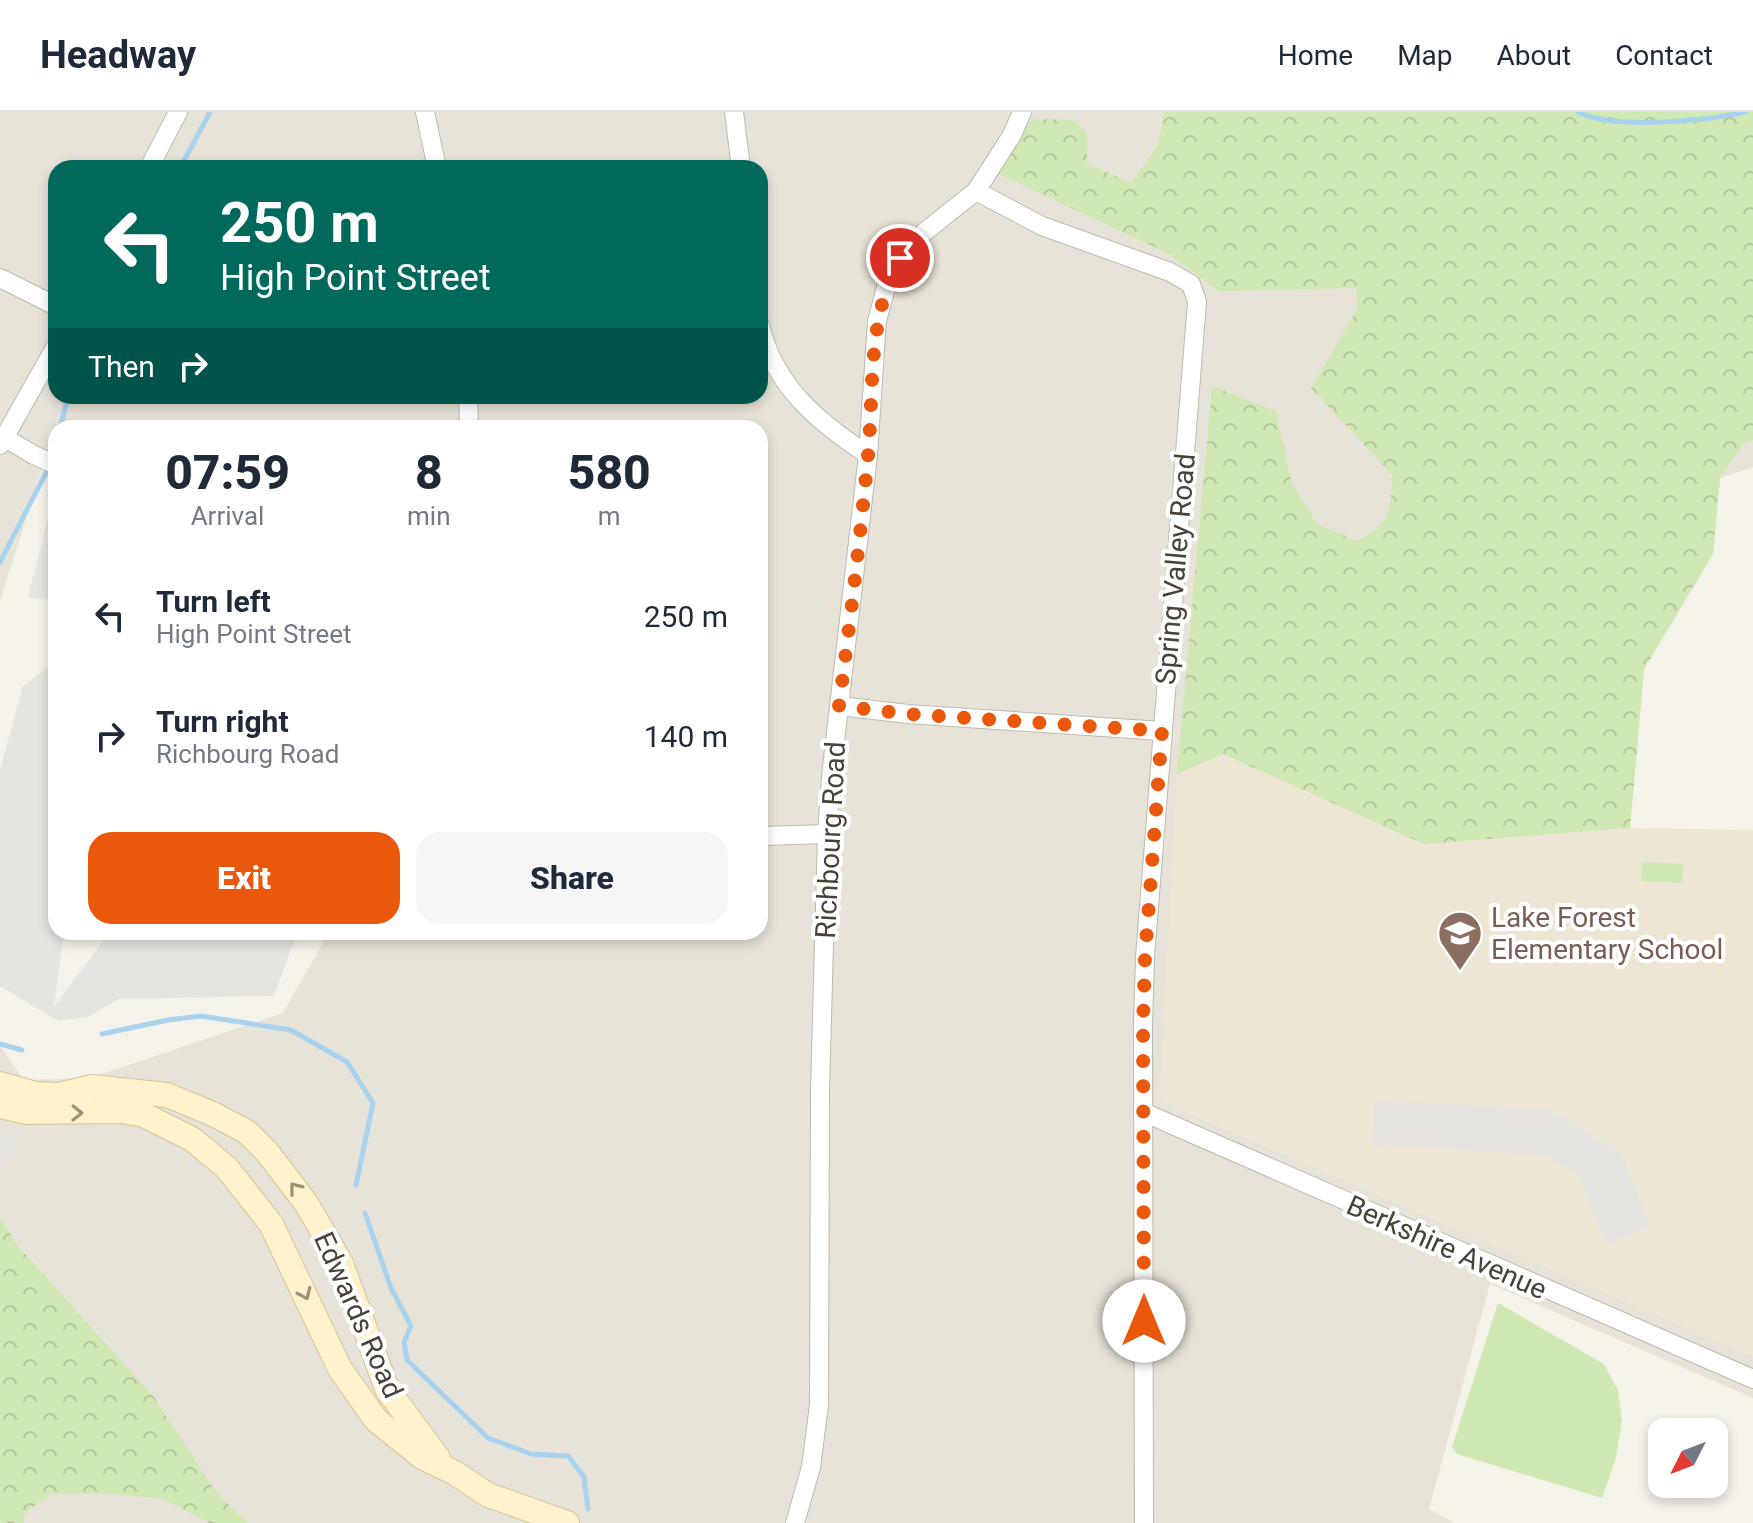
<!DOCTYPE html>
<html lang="en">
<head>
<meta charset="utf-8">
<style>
	body { margin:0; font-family:Roboto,sans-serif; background:#f6f6f7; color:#1f2937; height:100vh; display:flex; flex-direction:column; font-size:30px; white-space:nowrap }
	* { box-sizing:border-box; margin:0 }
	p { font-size:26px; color:#747a83 }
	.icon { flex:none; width:44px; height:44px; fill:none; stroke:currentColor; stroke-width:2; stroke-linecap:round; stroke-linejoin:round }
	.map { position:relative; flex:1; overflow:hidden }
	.side { position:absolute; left:48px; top:308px; width:720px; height:520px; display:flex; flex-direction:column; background:#fff; border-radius:24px; box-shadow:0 4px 12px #0003 }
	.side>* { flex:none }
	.guide { position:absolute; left:48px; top:48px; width:720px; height:244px; border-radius:24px; box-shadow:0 4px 12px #0003; background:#00695c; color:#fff; overflow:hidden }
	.needle { width:52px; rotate:228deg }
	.buttons { position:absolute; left:1648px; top:1306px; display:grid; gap:16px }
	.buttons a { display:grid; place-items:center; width:80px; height:80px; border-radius:16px; background:#fff; box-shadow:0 4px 12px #0003; font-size:40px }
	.pin { position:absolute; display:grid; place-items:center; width:68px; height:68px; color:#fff; margin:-34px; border:4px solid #fff; border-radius:50%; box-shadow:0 2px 8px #0007 }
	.me { position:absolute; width:88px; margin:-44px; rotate:0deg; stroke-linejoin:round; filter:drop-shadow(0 0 6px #0008) }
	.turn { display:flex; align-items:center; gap:28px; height:168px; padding:0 40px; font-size:36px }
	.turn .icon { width:104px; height:104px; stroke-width:2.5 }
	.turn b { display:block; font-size:56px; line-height:68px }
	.then { display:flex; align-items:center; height:76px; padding:0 40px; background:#0003; gap:16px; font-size:30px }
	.eta { display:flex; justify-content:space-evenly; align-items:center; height:136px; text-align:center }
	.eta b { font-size:48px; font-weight:800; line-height:56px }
	.cta { display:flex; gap:16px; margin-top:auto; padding:16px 40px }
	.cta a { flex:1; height:92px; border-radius:24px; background:#ea580c; color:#fff; font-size:32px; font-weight:800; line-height:92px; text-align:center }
	.cta a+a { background:#f6f6f7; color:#1f2937 }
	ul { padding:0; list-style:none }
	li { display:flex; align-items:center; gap:24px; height:120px; padding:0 40px }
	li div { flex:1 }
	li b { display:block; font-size:30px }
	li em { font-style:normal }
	header { display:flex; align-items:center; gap:48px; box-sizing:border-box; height:112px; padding:0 40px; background:#fff; border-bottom:2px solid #e0e1e3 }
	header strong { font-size:38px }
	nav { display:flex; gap:44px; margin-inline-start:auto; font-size:28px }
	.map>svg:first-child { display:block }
	.residential { fill:#e8e3d8; fill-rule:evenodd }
	.education { fill:#ede6d4 }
	.forest { fill:url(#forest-crowns) }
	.green { fill:#d0e8b4 }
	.parking { fill:#e6e4e1 }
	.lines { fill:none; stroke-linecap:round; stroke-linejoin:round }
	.stream { stroke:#a9d2ef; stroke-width:5 }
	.street-casing { stroke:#c0b9ad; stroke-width:20 }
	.secondary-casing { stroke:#d3c59b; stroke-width:26 }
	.street { stroke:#fff; stroke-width:18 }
	.secondary { stroke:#fdf2cb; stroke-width:24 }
	.oneway { stroke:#9a917a }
	.route { stroke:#ea580c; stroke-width:14; stroke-dasharray:0 25.2 }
	.labels { text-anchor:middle; stroke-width:8; stroke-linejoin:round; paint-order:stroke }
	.street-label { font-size:28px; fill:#494238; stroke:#fff }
	.education-label { font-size:28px; fill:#785e54; stroke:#fff; text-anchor:start }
</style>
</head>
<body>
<header>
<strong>Headway</strong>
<nav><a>Home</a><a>Map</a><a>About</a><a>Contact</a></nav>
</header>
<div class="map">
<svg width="1753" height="1411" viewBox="0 0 1753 1411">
	<defs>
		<pattern id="forest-crowns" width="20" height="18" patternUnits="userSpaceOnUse" patternTransform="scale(2)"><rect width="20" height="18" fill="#d0e8b4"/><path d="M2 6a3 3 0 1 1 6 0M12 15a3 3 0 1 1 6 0" fill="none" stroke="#b4c89c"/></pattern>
	</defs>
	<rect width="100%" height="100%" fill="#f5f2ea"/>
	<path class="residential" d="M 0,0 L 1753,0 L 1753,355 L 1720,366 L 1713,442 L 1644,557 L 1630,716 L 1424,732 L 1159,988 L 1753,1244 L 1753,1286 L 1490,1172 L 1429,1397 L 1454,1411 L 0,1411 L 0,934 L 24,968 L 90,966 L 283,901 L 329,820 L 760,820 L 760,316 L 56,316 L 56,357 L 42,356 L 0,489 ZM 56,56 L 760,56 L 760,284 L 56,284 Z"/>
	<polygon class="education" points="1223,641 1424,732 1630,716 1753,718 1753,1244 1159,988 1177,662"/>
	<g class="forest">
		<path d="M 1164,0 L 1753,0 L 1753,328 L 1744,331 L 1720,366 L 1713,442 L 1644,557 L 1630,716 L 1424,732 L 1223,642 L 1177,662 L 1212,274 L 1276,299 L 1291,369 L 1316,411 L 1357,429 C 1391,412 1391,398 1392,363 L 1311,276 L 1358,196 L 1356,176 L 1219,179 L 1167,141 L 997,61 L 1032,7 L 1073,8 L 1087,21 L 1087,52 L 1132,71 L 1158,33 Z"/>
		<polygon points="0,1106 17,1133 154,1285 215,1379 247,1411 210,1411 163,1387 115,1382 50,1382 24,1402 24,1411 0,1411"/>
	</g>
	<g class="green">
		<polygon points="1642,750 1683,752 1682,771 1641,769"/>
		<polygon points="1498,1191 1604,1252 1618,1278 1622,1308 1616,1346 1602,1386 1457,1342 1452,1335"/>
	</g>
	<g class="parking">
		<polygon points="56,376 56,490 28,485"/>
		<polygon points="56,549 56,820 64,820 54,894 110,820 297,820 274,884 119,887 88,905 58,909 0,874 0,658 23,574"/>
		<polygon points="1375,989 1546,996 1622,1042 1650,1115 1606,1132 1577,1061 1543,1043 1372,1033"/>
		<polygon points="6,1017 20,1037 0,1053 0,1020"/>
	</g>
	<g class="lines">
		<g class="stream">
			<path d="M 1578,0 C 1613,18 1706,9 1745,0"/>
			<polyline points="180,56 210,0"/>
			<polyline points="60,316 66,292 72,284"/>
			<polyline points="52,346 56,333"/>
			<polyline points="0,450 49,355"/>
			<polyline points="102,922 168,908 201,904 291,918 347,950 373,991 356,1073"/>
			<polyline points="0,932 22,938"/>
			<polyline points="365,1101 391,1176 411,1214 404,1230 407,1248 488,1326 531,1342 568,1344 584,1365 588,1397"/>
		</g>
		<g class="street-casing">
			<g id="street">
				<polyline points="425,0 437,56"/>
				<polyline points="734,0 741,56"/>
				<polyline points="149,56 178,0"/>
				<polyline points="976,79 1042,114 1170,160 1191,172 1197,190 1145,845 1143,914 1144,1411"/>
				<polyline points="0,166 56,194"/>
				<path d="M 760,213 C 774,274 818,310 868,343"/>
				<polyline points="468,284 469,316"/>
				<polyline points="5,326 34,343 56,353"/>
				<polyline points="0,333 56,234"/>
				<polyline points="839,594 908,602 1162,619"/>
				<polyline points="760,724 827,722"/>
				<polyline points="1143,1000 1753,1267"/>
				<polyline points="795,1411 811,1355 819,1293 820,979 827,722 831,664 868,343 877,209 888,168 900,146 917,126 976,79 1012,23 1022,0"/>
			</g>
		</g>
		<g class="secondary-casing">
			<g id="secondary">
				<polyline points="0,972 36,982 59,983 92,975 167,983 213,1002 247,1020 267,1040 306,1091 341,1151 387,1277 438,1346"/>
				<polyline points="0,994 27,1000 121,999 144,1003 192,1027 227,1056 271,1112 340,1257 376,1308 422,1345 455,1361 488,1383 567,1411"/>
			</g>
		</g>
		<use href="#street" class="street"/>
		<use href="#secondary" class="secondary"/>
	</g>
	<defs><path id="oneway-chevron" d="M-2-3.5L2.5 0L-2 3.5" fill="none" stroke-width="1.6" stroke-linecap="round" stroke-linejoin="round" transform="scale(2)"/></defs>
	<g class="oneway">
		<use href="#oneway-chevron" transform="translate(77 1001) rotate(1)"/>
		<use href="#oneway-chevron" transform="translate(295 1076) rotate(-128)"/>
		<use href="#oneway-chevron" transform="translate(305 1182) rotate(66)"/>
	</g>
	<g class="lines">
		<path class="route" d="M 900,146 C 867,206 874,277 868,344 C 860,427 850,511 839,594 L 908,602 L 1162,619 L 1145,845 L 1143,914 L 1144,1209"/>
	</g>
	<defs>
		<g id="school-pin" transform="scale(2.3)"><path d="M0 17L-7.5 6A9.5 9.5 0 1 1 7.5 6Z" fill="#8d6e63" stroke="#fff"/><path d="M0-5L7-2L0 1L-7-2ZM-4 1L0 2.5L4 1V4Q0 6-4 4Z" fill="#fff"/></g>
	</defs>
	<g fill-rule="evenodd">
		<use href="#school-pin" x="1460" y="821"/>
	</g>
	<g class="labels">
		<g class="street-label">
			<text transform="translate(1175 457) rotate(-85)" y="10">Spring Valley Road</text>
			<text transform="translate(830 728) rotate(-87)" y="10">Richbourg Road</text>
			<text transform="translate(1447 1135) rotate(24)" y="10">Berkshire Avenue</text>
			<text transform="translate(359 1203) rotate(66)" y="10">Edwards Road</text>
		</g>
		<g class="education-label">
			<text x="1491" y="815">Lake Forest<tspan x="1491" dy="32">Elementary School</tspan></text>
		</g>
	</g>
</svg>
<div class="buttons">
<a><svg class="needle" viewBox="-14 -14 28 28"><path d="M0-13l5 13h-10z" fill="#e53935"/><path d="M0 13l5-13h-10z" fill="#747a83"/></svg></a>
</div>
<div class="pin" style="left:900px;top:146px;background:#d93025"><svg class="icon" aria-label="arrive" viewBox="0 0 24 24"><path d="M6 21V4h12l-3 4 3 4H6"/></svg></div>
<svg class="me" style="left:1144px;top:1209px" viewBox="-20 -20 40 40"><circle r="19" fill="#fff"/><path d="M0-13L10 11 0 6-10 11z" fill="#ea580c"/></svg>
<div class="guide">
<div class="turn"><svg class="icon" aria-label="left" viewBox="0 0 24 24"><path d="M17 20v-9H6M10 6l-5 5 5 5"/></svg><div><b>250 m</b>High Point Street</div></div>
<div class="then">Then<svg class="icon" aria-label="right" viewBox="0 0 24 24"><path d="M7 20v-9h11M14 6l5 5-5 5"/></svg></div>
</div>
<section class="side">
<div class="eta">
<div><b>07:59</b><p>Arrival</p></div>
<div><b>8</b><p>min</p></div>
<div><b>580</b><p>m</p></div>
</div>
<ul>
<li><svg class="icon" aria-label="left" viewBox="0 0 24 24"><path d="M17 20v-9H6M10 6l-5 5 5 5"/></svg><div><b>Turn left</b><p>High Point Street</p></div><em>250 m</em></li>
<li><svg class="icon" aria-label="right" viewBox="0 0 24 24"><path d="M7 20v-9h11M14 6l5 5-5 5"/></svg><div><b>Turn right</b><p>Richbourg Road</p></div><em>140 m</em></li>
</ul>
<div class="cta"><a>Exit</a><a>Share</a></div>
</section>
</div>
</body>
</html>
